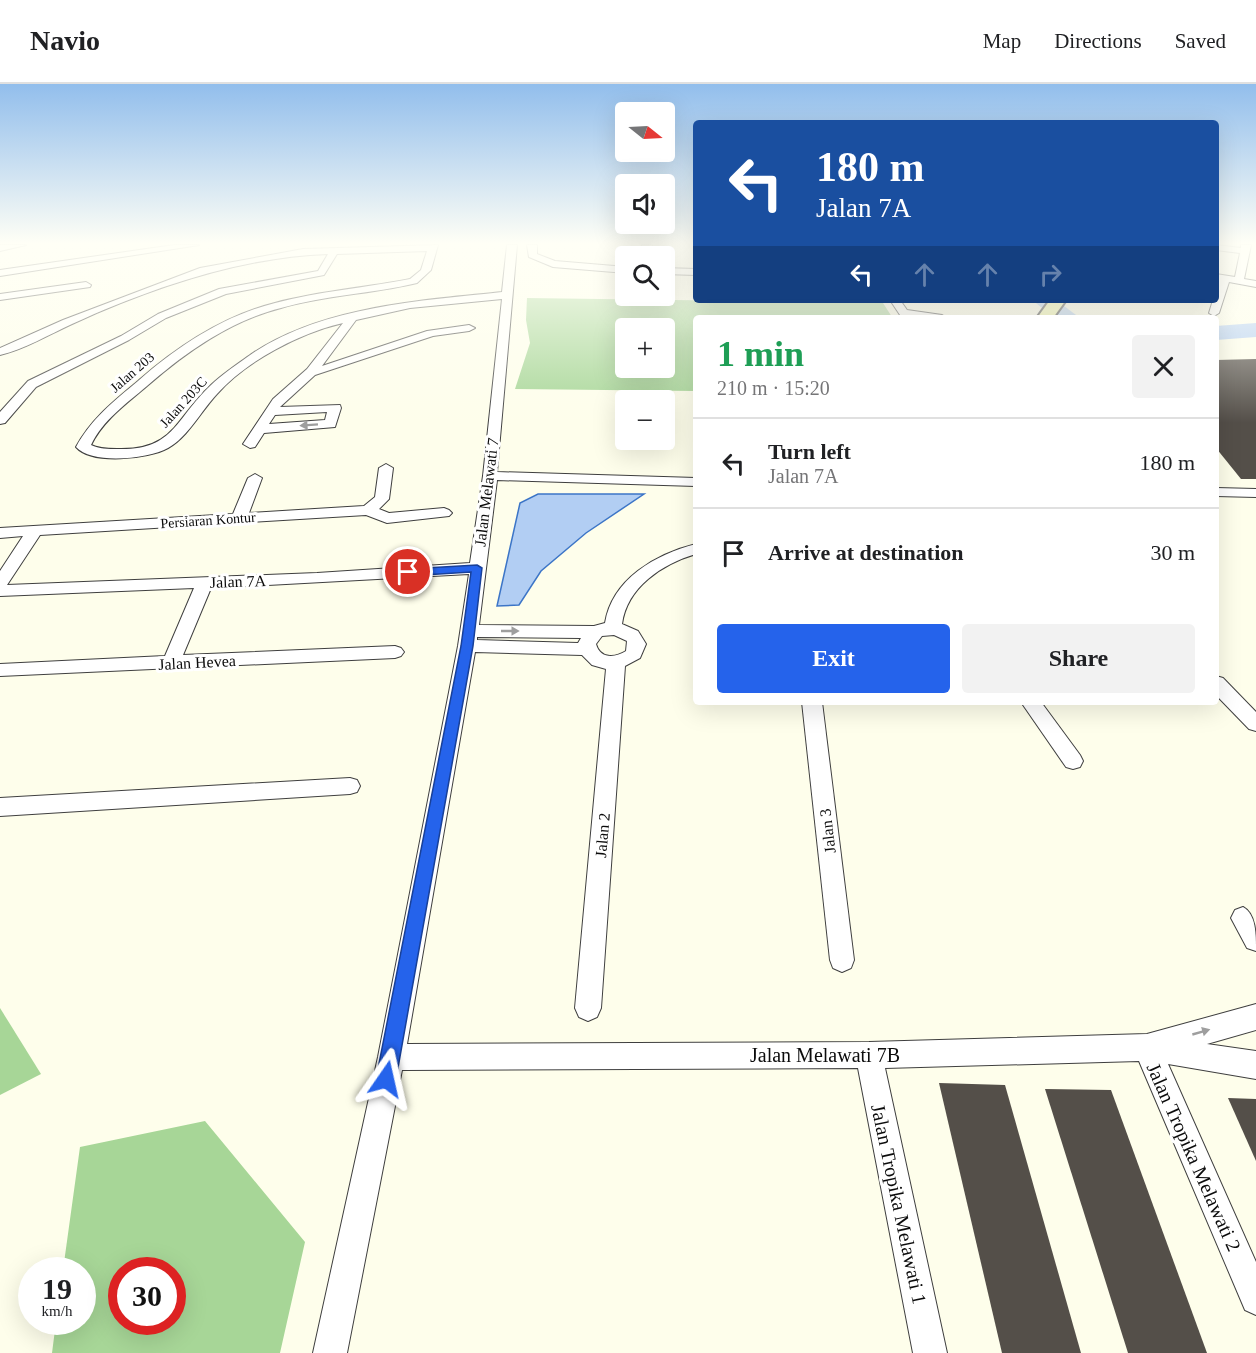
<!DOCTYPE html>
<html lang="en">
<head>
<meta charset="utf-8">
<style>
	body { margin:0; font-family:Georgia,serif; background:#f2f2f2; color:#202124; height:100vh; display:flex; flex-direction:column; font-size:22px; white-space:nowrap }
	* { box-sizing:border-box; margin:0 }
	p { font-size:20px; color:#757577 }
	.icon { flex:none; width:33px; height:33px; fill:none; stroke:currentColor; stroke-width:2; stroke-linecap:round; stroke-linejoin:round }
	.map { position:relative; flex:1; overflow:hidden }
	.sheet { position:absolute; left:693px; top:231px; width:526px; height:390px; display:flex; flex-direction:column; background:#fff; border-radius:6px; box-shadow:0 6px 24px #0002 }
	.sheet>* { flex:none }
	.hud { position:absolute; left:693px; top:36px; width:526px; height:183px; border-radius:6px; box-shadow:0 6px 24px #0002; background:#1a4fa0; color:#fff; overflow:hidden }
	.needle { width:39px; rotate:108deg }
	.tools { position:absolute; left:615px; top:18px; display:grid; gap:12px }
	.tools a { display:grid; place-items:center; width:60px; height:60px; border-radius:6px; background:#fff; box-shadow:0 6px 24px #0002; font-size:30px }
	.speed { position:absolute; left:18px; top:1173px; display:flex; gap:12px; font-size:30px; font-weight:700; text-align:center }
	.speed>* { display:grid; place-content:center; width:78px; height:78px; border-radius:50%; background:#fff; box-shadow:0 6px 24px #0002; line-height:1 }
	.speed small { font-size:15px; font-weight:400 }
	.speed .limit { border:9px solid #d22; background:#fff; color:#111 }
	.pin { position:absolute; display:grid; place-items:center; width:51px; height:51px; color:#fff; margin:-26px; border:3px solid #fff; border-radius:50%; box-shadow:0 2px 6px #0007 }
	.me { position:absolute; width:66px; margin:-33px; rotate:11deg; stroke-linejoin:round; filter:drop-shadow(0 0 4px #0008) }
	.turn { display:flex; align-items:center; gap:21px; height:126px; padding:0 24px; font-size:27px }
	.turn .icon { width:78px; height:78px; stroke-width:2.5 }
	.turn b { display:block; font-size:42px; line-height:51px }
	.lanes { display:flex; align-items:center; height:57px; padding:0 24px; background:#0003; justify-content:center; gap:30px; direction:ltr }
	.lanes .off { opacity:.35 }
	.round { display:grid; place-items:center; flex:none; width:63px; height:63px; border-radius:6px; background:#f2f2f2 }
	.headline { display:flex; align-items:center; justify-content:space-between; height:102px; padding:0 24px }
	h1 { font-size:36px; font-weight:600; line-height:45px; color:#1e9e55 }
	.button { display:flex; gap:12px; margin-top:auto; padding:12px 24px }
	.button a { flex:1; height:69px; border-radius:6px; background:#2563eb; color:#fff; font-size:24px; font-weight:600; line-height:69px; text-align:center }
	.button a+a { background:#f2f2f2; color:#202124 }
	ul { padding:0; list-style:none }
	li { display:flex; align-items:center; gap:18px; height:90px; padding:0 24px; border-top:2px solid #e0e0e0 }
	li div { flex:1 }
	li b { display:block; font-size:22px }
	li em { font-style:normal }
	header { display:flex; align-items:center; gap:36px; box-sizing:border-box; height:84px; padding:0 30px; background:#fff; border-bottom:2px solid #e0e0e0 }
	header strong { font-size:28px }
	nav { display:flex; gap:33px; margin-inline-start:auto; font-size:21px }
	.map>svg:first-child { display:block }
	.forest { fill:#a7d697; fill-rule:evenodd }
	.water { fill:#b2cef3; stroke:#3c75c7; stroke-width:1.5 }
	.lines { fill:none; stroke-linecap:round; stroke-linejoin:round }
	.river { fill:#b2cef3; fill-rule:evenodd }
	.building { fill:#544f49 }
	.street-casing { stroke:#3f3f3f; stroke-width:2 }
	.secondary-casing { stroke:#2e2e2e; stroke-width:4 }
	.street { fill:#fff; fill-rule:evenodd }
	.secondary { fill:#f5fba9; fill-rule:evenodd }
	.oneway { fill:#9e9e9e }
	.route { fill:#2563eb; stroke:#184099; stroke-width:1.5 }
	.labels { text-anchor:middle; stroke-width:6; stroke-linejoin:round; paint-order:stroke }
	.far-street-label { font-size:14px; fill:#0c0c0c; stroke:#fff }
	.street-label { font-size:16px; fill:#0c0c0c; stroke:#fff }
	.near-street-label { font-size:20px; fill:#0c0c0c; stroke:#fff }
</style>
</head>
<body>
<header>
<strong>Navio</strong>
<nav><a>Map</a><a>Directions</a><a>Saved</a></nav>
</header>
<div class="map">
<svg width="1256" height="1269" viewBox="0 0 1256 1269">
	<rect width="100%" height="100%" fill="#fefeeb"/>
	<g class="forest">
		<path d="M 527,214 L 883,219 L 892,233 L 896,234 L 696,234 L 696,307 L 515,305 L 530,259 L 526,236 ZM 626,244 L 664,244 L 664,284 L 626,284 Z"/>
		<polygon points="0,924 41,990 0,1011"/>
		<path d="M 205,1037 L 305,1158 L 280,1269 L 52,1269 L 56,1238 L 82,1238 L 82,1186 L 63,1186 L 80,1063 ZM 122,1186 L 172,1186 L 172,1238 L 122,1238 Z"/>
	</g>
	<polygon class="water" points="538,410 644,410 586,449 541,487 519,521 497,522 520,419"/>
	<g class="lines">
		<g class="river">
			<polygon points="1032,216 1056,216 1080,234 1055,234"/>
			<polygon points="1256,239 1256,253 1216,256 1216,242"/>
		</g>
	</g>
	<g class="building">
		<polygon points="1256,275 1256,395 1241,395 1216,364 1216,276"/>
		<polygon points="939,999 1005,1001 1081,1269 1002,1269"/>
		<polygon points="1045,1005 1111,1006 1207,1269 1128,1269"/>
		<polygon points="1228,1014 1256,1015 1256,1077"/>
	</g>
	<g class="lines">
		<g class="street-casing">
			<g id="street">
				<polygon points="0,161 26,161 0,167"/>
				<polygon points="174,161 199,161 0,192 0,186"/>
				<path d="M 438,161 L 431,186 L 417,199 C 372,210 325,211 281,224 C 230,237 186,268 147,302 C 126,320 103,336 91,361 C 99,365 108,365 117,365 C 174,367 175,335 210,302 C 222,290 239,279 253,269 C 324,222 420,217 502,208 L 507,161 L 517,161 L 497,388 L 696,394 L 696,402 L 497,396 L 479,541 L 594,542 L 605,539 C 612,495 656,470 696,460 L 696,470 C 662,480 627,503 622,540 L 638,547 L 646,560 L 640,574 L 625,582 L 601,924 L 597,933 L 588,937 L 579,933 L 575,924 L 606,585 L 592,581 L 582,571 L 475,568 L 407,960 L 869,958 L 1147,950 L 1256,920 L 1256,946 L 1207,960 L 1256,967 L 1256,995 L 1168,980 L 1256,1178 L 1256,1231 L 1245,1226 L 1139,977 L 885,984 L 947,1269 L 913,1269 L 858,984 L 402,986 L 347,1269 L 313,1269 L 378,973 L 458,562 L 469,490 L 211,504 L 183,571 L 395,562 L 401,564 L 404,568 L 401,572 L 395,574 L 0,592 L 0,580 L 165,572 L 194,504 L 0,512 L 0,487 L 23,452 L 0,454 L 0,444 L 233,430 L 248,394 L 255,390 L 262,394 L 249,429 L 364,422 L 375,413 L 379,384 L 386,380 L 393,384 L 389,415 L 379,425 L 389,429 L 444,424 L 449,426 L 452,429 L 449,432 L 387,439 L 366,431 L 40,451 L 7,501 L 317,489 L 470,479 L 483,392 L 502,215 L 410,224 L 356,236 L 322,282 L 427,247 L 469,241 L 475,244 L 469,247 L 433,252 L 315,291 L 280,323 L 340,321 L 341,324 L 335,343 L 264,349 L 255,363 L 250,364 L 243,360 L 273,315 L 307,285 L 343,239 C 300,249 246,277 217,310 C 201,327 188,353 168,364 C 148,375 92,381 76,363 C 91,335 114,317 138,297 C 178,262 223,232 275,219 C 319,207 365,204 410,195 L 421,186 L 427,167 L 337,170 L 324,191 L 226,210 L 166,234 L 129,256 L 36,303 L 5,339 L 0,340 L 0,328 L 28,297 L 121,252 L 158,230 L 219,205 L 318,187 L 328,170 C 240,173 151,204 72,240 C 48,251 25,265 0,271 L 0,264 L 63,236 L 200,184 L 303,165 ZM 327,328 L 325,336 L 269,340 L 275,331 ZM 614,551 L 627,557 L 626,567 C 615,574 600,575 596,560 L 602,552 ZM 477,553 L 581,554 L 578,559 L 477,556 Z"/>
				<polygon points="527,161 537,161 537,170 555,177 626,183 626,189 553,183 529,173"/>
				<polygon points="642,161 652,161 653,172 645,172"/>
				<polygon points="1216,161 1241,164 1241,161 1251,161 1244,195 1256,197 1256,203 1229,198 1219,229 1214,232 1209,229 1213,216 1216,216 1219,197 1216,196 1216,190 1235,193 1240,169 1216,166"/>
				<polygon points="664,184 696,185 696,191 664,190"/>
				<polygon points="86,198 91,201 90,203 0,216 0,210"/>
				<polygon points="890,216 900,216 907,226 942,231 947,234 900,231"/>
				<polygon points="1216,404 1256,405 1256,413 1216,412"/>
				<polygon points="1216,592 1223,594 1256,628 1256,647 1249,645 1216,611"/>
				<polygon points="802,618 822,618 854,876 851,884 842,888 833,884 830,876"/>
				<polygon points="1021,618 1041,618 1080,671 1083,677 1080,683 1073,685 1066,683"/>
				<polygon points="350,694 357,696 360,702 357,708 350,710 0,732 0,714"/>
				<path d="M 1243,823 C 1256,830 1256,850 1256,867 L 1247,864 L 1231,834 L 1235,826 Z"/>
			</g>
		</g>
		<g class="secondary-casing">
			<polygon id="secondary" points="1050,216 1066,216 1053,234 1037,234"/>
		</g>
		<use href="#street" class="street"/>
		<use href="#secondary" class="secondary"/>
	</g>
	<defs><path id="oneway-solid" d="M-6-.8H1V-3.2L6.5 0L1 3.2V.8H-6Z" transform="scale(1.5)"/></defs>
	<g class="oneway">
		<use href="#oneway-solid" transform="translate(309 341) rotate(176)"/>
		<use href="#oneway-solid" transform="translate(510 547)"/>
		<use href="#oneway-solid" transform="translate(1201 948) rotate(-16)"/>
	</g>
	<linearGradient id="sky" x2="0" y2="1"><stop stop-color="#92beec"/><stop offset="0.47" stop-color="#fffff6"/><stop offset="1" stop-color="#fffff6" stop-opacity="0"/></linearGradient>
	<rect width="1256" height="339" fill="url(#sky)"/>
	<polygon class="route" points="477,481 482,484 473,562 396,995 393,1002 386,1005 379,1002 376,995 461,562 471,488 408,492 402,488 408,485"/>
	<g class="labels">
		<g class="far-street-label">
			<text transform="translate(132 288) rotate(-41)" y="5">Jalan 203</text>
			<text transform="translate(183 318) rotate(-48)" y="5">Jalan 203C</text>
			<text transform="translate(208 436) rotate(-4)" y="5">Persiaran Kontur</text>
		</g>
		<g class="street-label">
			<text transform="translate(486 408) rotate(-83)" y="6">Jalan Melawati 7</text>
			<text transform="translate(238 497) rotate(-2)" y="6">Jalan 7A</text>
			<text transform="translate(197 578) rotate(-3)" y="6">Jalan Hevea</text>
			<text transform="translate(827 747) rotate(-97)" y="6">Jalan 3</text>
			<text transform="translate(602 751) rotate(-85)" y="6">Jalan 2</text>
		</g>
		<g class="near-street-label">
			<text x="825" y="978">Jalan Melawati 7B</text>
			<text transform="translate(1194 1073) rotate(66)" y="7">Jalan Tropika Melawati 2</text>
			<text transform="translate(899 1120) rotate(78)" y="7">Jalan Tropika Melawati 1</text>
		</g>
	</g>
</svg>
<div class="tools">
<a><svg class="needle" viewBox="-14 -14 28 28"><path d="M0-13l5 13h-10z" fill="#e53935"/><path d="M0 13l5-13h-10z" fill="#757577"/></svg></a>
<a><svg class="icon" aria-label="sound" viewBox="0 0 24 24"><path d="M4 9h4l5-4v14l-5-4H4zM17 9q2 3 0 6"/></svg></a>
<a><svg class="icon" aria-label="search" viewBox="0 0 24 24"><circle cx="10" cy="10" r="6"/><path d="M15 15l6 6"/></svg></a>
<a>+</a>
<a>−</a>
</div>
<div class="speed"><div>19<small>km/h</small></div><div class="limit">30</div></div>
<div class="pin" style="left:408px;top:488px;background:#d93025"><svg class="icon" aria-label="arrive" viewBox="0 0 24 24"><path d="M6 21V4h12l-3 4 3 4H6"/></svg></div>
<svg class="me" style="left:386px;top:995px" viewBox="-20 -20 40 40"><path d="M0-17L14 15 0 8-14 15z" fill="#2563eb" stroke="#fff" stroke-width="4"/></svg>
<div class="hud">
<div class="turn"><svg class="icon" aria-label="left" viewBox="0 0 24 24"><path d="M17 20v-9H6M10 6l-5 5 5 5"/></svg><div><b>180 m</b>Jalan 7A</div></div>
<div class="lanes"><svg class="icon" aria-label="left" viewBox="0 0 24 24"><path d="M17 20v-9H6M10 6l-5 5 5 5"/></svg><svg class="icon off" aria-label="ahead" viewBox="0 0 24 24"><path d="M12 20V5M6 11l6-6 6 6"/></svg><svg class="icon off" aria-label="ahead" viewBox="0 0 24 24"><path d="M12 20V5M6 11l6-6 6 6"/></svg><svg class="icon off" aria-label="right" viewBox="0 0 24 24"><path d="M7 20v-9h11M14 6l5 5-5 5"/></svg></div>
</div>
<section class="sheet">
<div class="headline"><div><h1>1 min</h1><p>210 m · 15:20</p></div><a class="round"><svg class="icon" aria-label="close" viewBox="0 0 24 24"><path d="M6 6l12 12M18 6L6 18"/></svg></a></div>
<ul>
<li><svg class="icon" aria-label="left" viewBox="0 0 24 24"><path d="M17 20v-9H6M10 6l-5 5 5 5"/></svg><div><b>Turn left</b><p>Jalan 7A</p></div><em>180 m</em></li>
<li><svg class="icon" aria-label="arrive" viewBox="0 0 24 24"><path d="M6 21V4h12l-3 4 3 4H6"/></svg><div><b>Arrive at destination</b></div><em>30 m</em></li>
</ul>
<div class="button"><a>Exit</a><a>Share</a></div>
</section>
</div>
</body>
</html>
